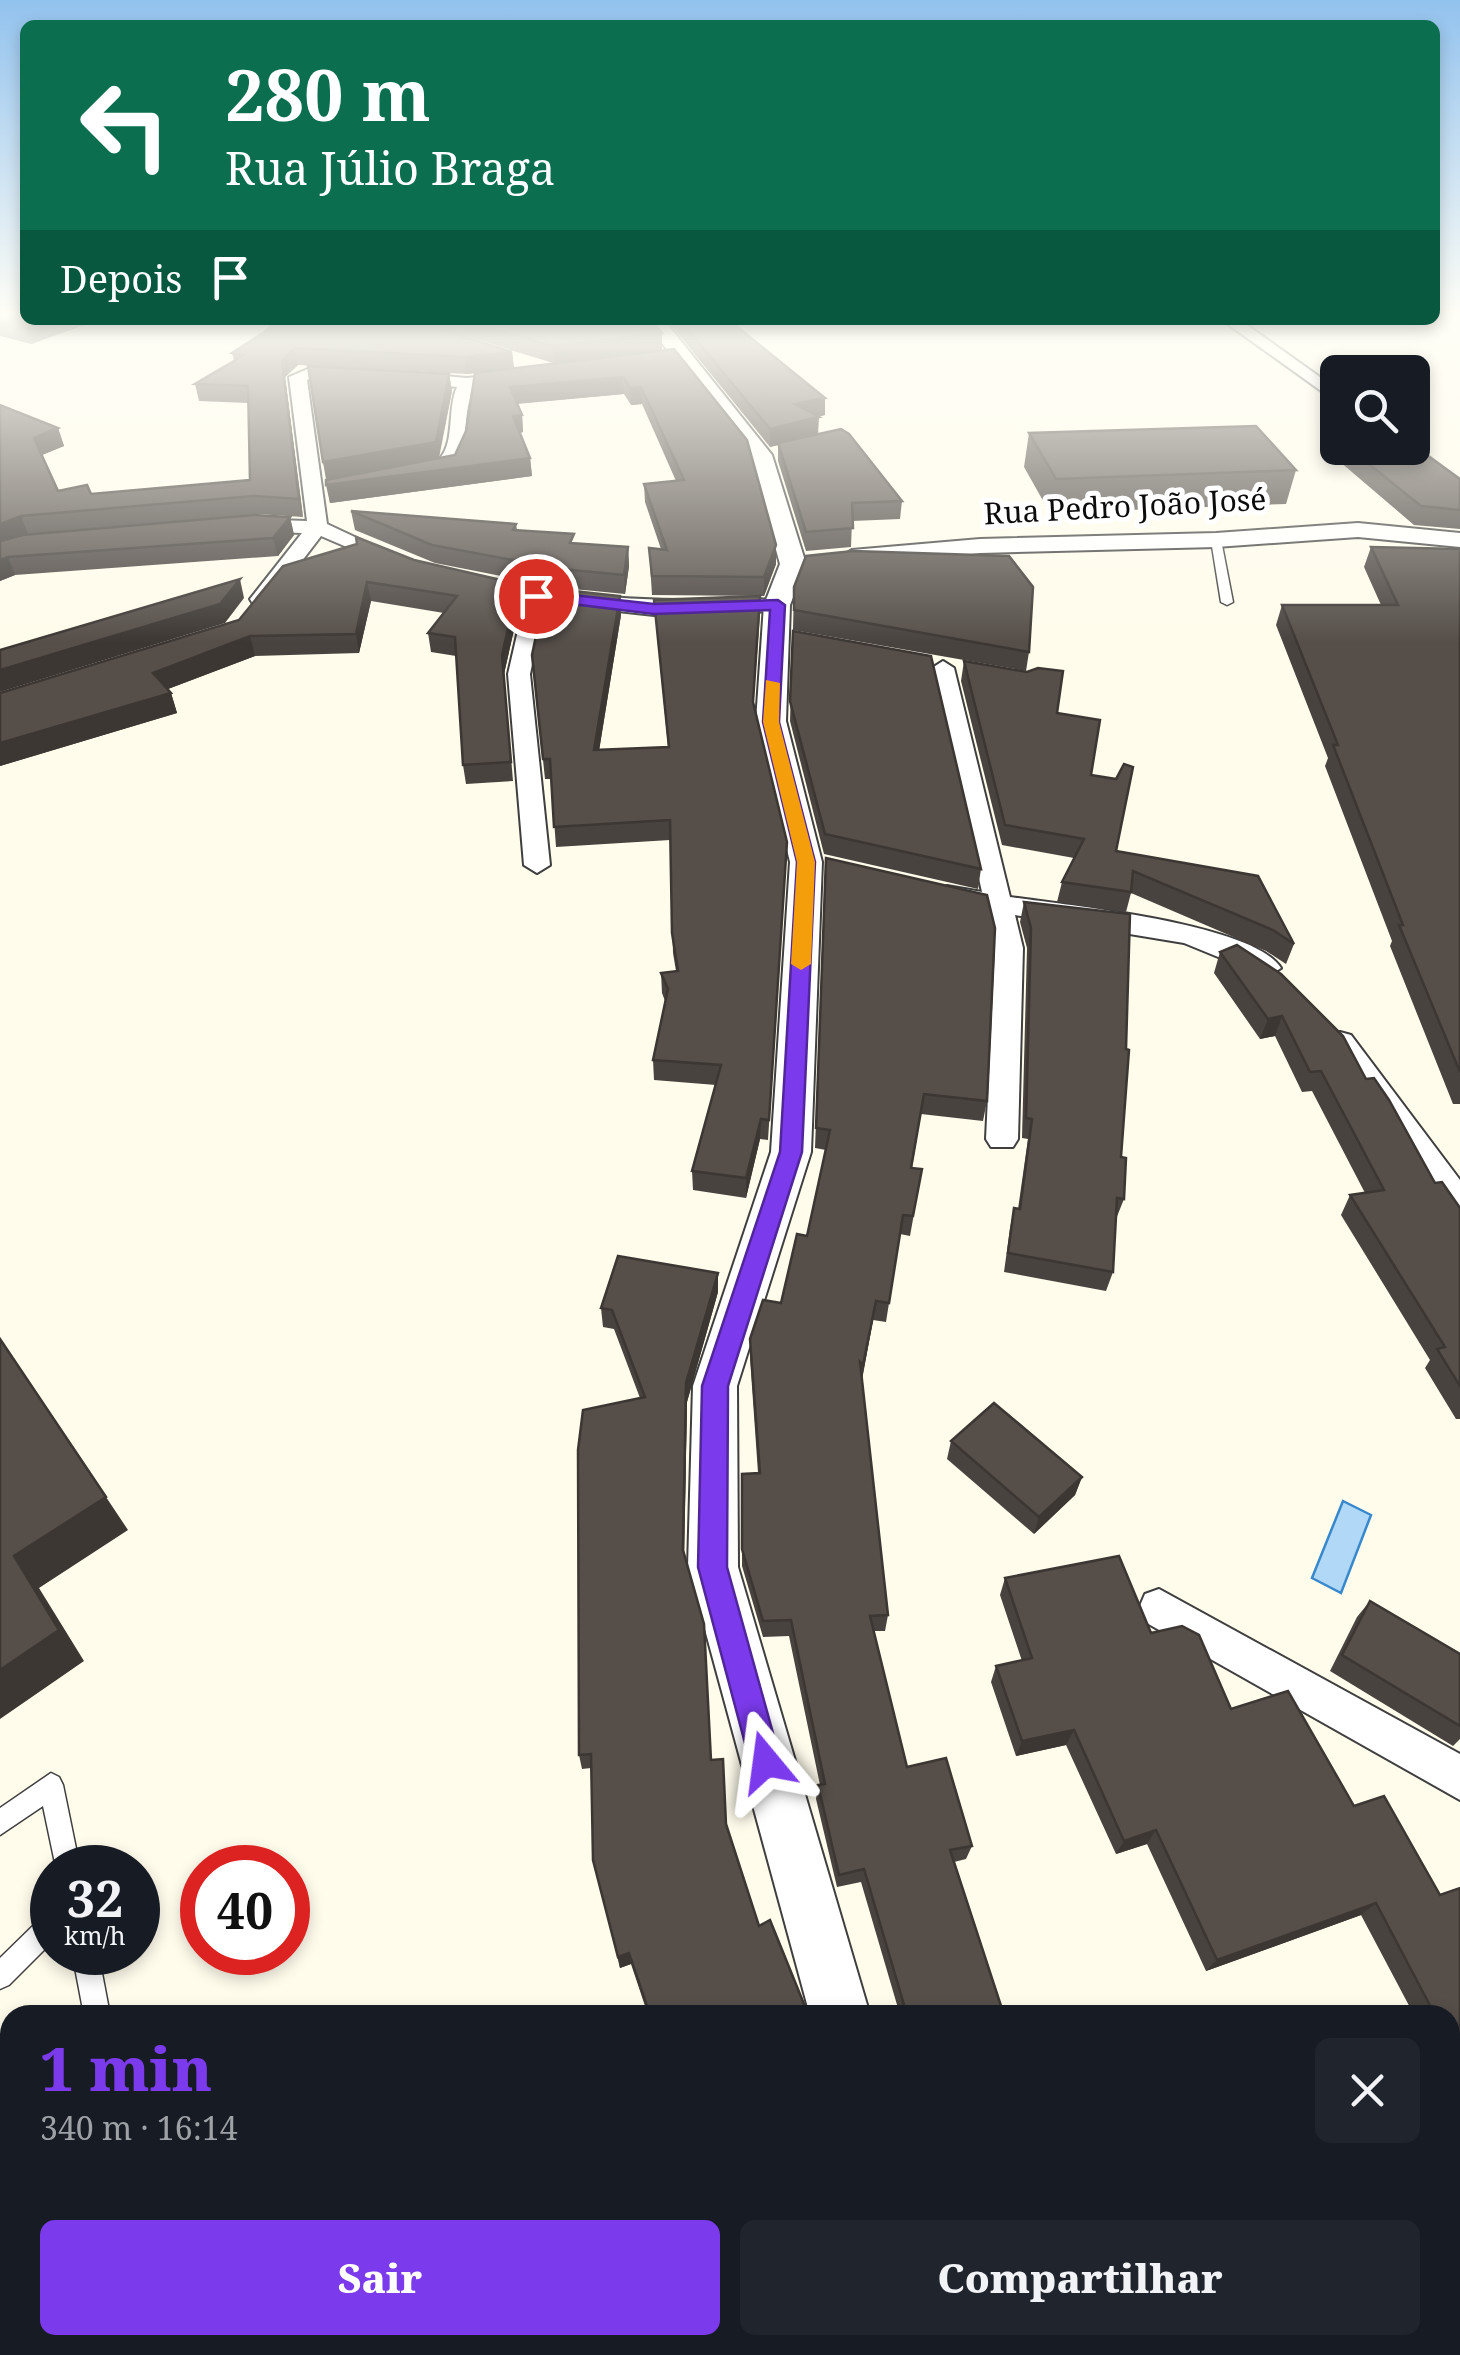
<!DOCTYPE html>
<html lang="pt">
<head>
<meta charset="utf-8">
<style>
	body { margin:0; font-family:"Noto Serif",serif; background:#20242c; color:#f1f3f6; height:100vh; display:flex; flex-direction:column; font-size:38px; white-space:nowrap }
	* { box-sizing:border-box; margin:0 }
	p { font-size:32px; color:#9ea1a6 }
	.icon { flex:none; width:55px; height:55px; fill:none; stroke:currentColor; stroke-width:2; stroke-linecap:round; stroke-linejoin:round }
	.map { position:relative; flex:1; overflow:hidden }
	.drawer { position:absolute; left:0px; top:2005px; width:1460px; height:350px; display:flex; flex-direction:column; background:#171b24; border-radius:30px 30px 0 0; box-shadow:0 5px 15px #0003 }
	.drawer>* { flex:none }
	.banner { position:absolute; left:20px; top:20px; width:1420px; height:305px; border-radius:15px; box-shadow:0 5px 15px #0003; background:#0b6e4f; color:#fff; overflow:hidden }
	.tools { position:absolute; left:1320px; top:355px; display:grid; gap:20px }
	.tools a { display:grid; place-items:center; width:110px; height:110px; border-radius:15px; background:#171b24; box-shadow:0 5px 15px #0003; font-size:50px }
	.speed { position:absolute; left:30px; top:1845px; display:flex; gap:20px; font-size:50px; font-weight:700; text-align:center }
	.speed>* { display:grid; place-content:center; width:130px; height:130px; border-radius:50%; background:#171b24; box-shadow:0 5px 15px #0003; line-height:1 }
	.speed small { font-size:25px; font-weight:400 }
	.speed .limit { border:15px solid #d22; background:#fff; color:#111 }
	.pin { position:absolute; display:grid; place-items:center; width:85px; height:85px; color:#fff; margin:-42px; border:5px solid #fff; border-radius:50%; box-shadow:0 2px 10px #0007 }
	.me { position:absolute; width:110px; margin:-55px; rotate:344deg; stroke-linejoin:round; filter:drop-shadow(0 0 8px #0008) }
	.turn { display:flex; align-items:center; gap:35px; height:210px; padding:0 40px; font-size:45px }
	.turn .icon { width:130px; height:130px; stroke-width:2.5 }
	.turn b { display:block; font-size:70px; line-height:85px }
	.then { display:flex; align-items:center; height:95px; padding:0 40px; background:#0003; gap:20px; font-size:38px }
	.round { display:grid; place-items:center; flex:none; width:105px; height:105px; border-radius:15px; background:#20242c }
	.overview { display:flex; align-items:center; justify-content:space-between; height:170px; padding:0 40px }
	h1 { font-size:60px; font-weight:800; line-height:75px; color:#7c3aed }
	.action { display:flex; gap:20px; margin-top:auto; padding:20px 40px }
	.action a { flex:1; height:115px; border-radius:15px; background:#7c3aed; color:#fff; font-size:40px; font-weight:800; line-height:115px; text-align:center }
	.action a+a { background:#20242c; color:#f1f3f6 }
	.map>svg:first-child { display:block }
	.water { fill:#b1d8f6; stroke:#3888cd; stroke-width:2.5 }
	.lines { fill:none; stroke-linecap:round; stroke-linejoin:round }
	.service-casing { stroke:#3f3f3f; stroke-width:3 }
	.minor-casing { stroke:#3f3f3f; stroke-width:4 }
	.tertiary-casing { stroke:#3f3f3f; stroke-width:4 }
	.service { fill:#fff; fill-rule:evenodd }
	.minor { fill:#fff; fill-rule:evenodd }
	.tertiary { fill:#fff; fill-rule:evenodd }
	.wall { fill:#49433f }
	.shaded-wall { fill:#3c3733 }
	.building { fill:#554e49; stroke:#3c3733; stroke-width:2.5 }
	.route { fill:#7c3aed; stroke:#51269a; stroke-width:2.5 }
	.slow { fill:#f59e0b }
	.labels { text-anchor:middle; stroke-width:10; stroke-linejoin:round; paint-order:stroke }
	.far-street-label { font-size:30px; fill:#0c0c0c; stroke:#fff }
</style>
</head>
<body>
<div class="map">
<svg width="1460" height="2355" viewBox="0 0 1460 2355">
	<rect width="100%" height="100%" fill="#fffcec"/>
	<polygon class="water" points="1343,1501 1371,1515 1341,1593 1312,1578"/>
	<g class="lines">
		<g class="service-casing">
			<g id="service">
				<polygon points="1216,537 1221,540 1233,602 1227,605 1221,602 1211,540"/>
				<polygon points="51,1773 59,1777 63,1785 80,1868 56,1868 43,1806 0,1835 0,1808"/>
				<polygon points="52,1912 52,1942 9,1985 0,1989 0,1958 43,1916"/>
				<polygon points="72,1952 98,1952 110,2015 84,2015"/>
				<polygon points="0,2195 10,2196 10,2224 0,2223"/>
				<polygon points="10,2331 10,2345 48,2345 44,2355 0,2355 0,2336"/>
			</g>
		</g>
		<g class="minor-casing">
			<g id="minor">
				<polygon points="1222,320 1240,320 1338,390 1338,403"/>
				<path d="M 317,365 L 359,373 C 346,383 324,373 307,380 L 327,524 L 408,562 L 398,568 L 391,566 L 321,536 L 269,604 L 253,604 L 250,599 L 302,533 L 249,531 L 239,525 L 249,519 L 307,521 L 289,377 Z"/>
				<path d="M 410,373 L 467,378 L 515,373 L 524,378 L 474,387 C 455,431 483,464 422,480 L 413,474 C 420,467 433,467 440,458 C 455,442 447,408 457,387 L 404,382 L 404,374 Z"/>
				<path d="M 479,577 C 584,601 670,602 777,599 L 788,605 L 777,611 L 654,615 L 545,603 L 530,674 L 550,865 L 537,873 L 524,865 L 508,674 L 525,600 L 472,587 L 468,583 Z"/>
				<path d="M 943,661 L 954,668 L 1010,897 C 1064,905 1253,923 1281,968 L 1267,977 L 1184,943 L 1015,915 L 1023,948 L 1018,1139 L 1013,1147 L 991,1147 L 986,1139 L 995,948 L 986,910 L 937,900 L 933,894 L 947,886 L 982,892 L 932,668 Z"/>
				<polygon points="1340,1032 1351,1035 1460,1180 1460,1217 1448,1213 1329,1049 1325,1042 1329,1035"/>
				<polygon points="1159,1589 1460,1754 1460,1800 1145,1622 1139,1608 1145,1594"/>
			</g>
		</g>
		<g class="tertiary-casing">
			<g id="tertiary">
				<polygon points="644,320 664,320 772,455 806,564 790,605 786,721 822,862 811,1152 737,1386 738,1567 870,2015 810,2015 688,1567 693,1386 771,1152 790,862 756,721 764,605 780,564 750,456"/>
				<polygon points="1358,523 1460,533 1460,547 1358,537 1216,547 980,553 852,566 839,558 852,550 980,539 1216,533"/>
				<polygon points="903,2345 971,2345 974,2355 906,2355"/>
			</g>
		</g>
		<use href="#service" class="service"/>
		<use href="#minor" class="minor"/>
		<use href="#tertiary" class="tertiary"/>
	</g>
	<g class="wall">
		<polygon points="0,315 25,320 98,320 31,344 0,336"/>
		<polygon points="413,320 652,320 662,333 662,350 553,363"/>
		<polygon points="667,320 729,320 825,398 825,415 818,417 818,434 902,501 900,519 852,521 851,547 806,551 778,461 778,445 770,447"/>
		<polygon points="266,331 512,352 514,368 467,374 298,365 285,377 303,517 258,514 26,535 290,517 294,535 278,556 15,575 0,581 0,405 58,428 64,446 41,455 58,491 91,494 250,480 248,403 199,401 195,384 234,361 232,353"/>
		<polygon points="674,349 776,564 764,596 652,595 649,548 661,549 645,502 644,484 676,481 642,404 631,405 624,394 517,404 522,415 523,432 520,433 530,458 532,476 330,503 323,462 449,374 452,391 439,458 455,455 466,431 475,373"/>
		<polygon points="1029,433 1296,470 1286,504 1050,513 1024,467"/>
		<polygon points="1337,438 1338,448 1412,448 1460,479 1460,529 1414,525 1332,455"/>
		<polygon points="351,511 516,524 517,530 574,543 628,547 629,566 625,594 563,588 435,563 355,530"/>
		<polygon points="1371,547 1460,549 1460,1104 1453,1104 1390,946 1392,941 1325,766 1328,758 1276,625 1282,605 1381,605 1364,567"/>
		<polygon points="283,566 520,603 504,674 513,781 466,784 463,765 456,656 431,652 428,633 444,613 371,601 359,653 255,656 168,689 171,693 177,713 0,766 0,693 239,620"/>
		<polygon points="794,587 1029,652 1026,671 793,630"/>
		<polygon points="654,600 760,615 753,706 786,862 768,1140 760,1139 746,1198 693,1190 692,1171 716,1085 654,1080 653,1060 665,1001 662,993 661,973 676,971 673,953 670,840 556,847 551,779 545,779 532,655 621,615 599,750 668,747"/>
		<polygon points="793,631 981,869 978,889 824,854 790,721"/>
		<polygon points="964,661 1057,713 1091,775 1116,851 1258,876 1294,944 1286,964 1266,951 1131,893 1126,912 1057,902 1062,882 1074,858 1002,845 961,681"/>
		<polygon points="826,858 987,1101 983,1121 921,1114 912,1168 922,1169 910,1236 900,1234 886,1322 873,1320 862,1380 888,1615 885,1631 874,1631 907,1767 972,1846 966,1859 954,1862 1004,2015 900,2015 861,1882 837,1887 816,1799 818,1785 820,1785 789,1636 763,1637 742,1566 742,1474 758,1473 750,1358 750,1339 781,1303 807,1236 826,1150 815,1148"/>
		<polygon points="1024,902 1121,1157 1124,1199 1116,1219 1113,1272 1106,1291 1004,1272 1010,1228 1014,1208 1018,1209 1028,1139 1022,1138 1027,948 1020,922"/>
		<polygon points="1220,952 1366,1079 1435,1183 1460,1208 1460,1419 1456,1419 1425,1368 1430,1360 1341,1215 1350,1195 1365,1193 1312,1091 1302,1092 1275,1036 1260,1039 1214,973"/>
		<polygon points="718,1292 687,1402 684,1554 711,1760 726,1824 759,1926 808,2015 648,2015 631,1964 620,1968 593,1860 591,1768 582,1769 579,1755 640,1398 614,1329 603,1327 601,1308"/>
		<polygon points="951,1441 1082,1477 1075,1495 1034,1534 947,1459"/>
		<polygon points="1005,1578 1151,1633 1231,1709 1354,1806 1440,1895 1460,1888 1460,2103 1450,2084 1450,2015 1414,2015 1361,1915 1206,1971 1147,1844 1116,1854 1066,1745 1016,1756 991,1682 996,1666 1022,1661 1000,1595"/>
		<polygon points="1370,1601 1460,1654 1460,1739 1453,1746 1330,1671 1357,1617"/>
		<polygon points="1007,2345 1183,2345 1186,2355 1010,2355"/>
	</g>
	<g class="shaded-wall">
		<polygon points="48,320 98,320 31,344 26,328"/>
		<polygon points="662,333 662,350 553,363 552,346"/>
		<polygon points="294,348 298,365 285,377 303,517 299,499 282,361"/>
		<polygon points="512,352 514,368 467,374 465,357"/>
		<polygon points="449,374 452,391 438,460 327,480 323,462"/>
		<polygon points="623,377 624,394 512,404 510,387"/>
		<polygon points="641,387 642,404 631,405 630,388"/>
		<polygon points="825,398 825,415 795,421 795,404"/>
		<polygon points="522,415 523,432 515,434 513,416"/>
		<polygon points="819,417 818,435 770,447 770,429"/>
		<polygon points="58,428 64,446 40,456 34,438"/>
		<polygon points="530,458 532,476 330,503 326,485"/>
		<polygon points="21,516 28,534 0,545 0,524"/>
		<polygon points="290,517 294,535 278,556 273,538"/>
		<polygon points="776,545 776,564 764,596 764,577"/>
		<polygon points="628,547 629,566 625,594 624,575"/>
		<polygon points="8,557 15,575 0,581 0,558"/>
		<polygon points="240,579 244,598 225,623 0,692 0,670"/>
		<polygon points="367,582 371,601 359,653 356,634"/>
		<polygon points="518,584 520,603 504,674 513,781 502,655"/>
		<polygon points="620,596 621,615 596,770 594,750"/>
		<polygon points="250,636 255,656 160,692 153,673"/>
		<polygon points="171,693 177,713 0,766 0,743"/>
		<polygon points="1282,1016 1275,1036 1260,1039 1268,1019"/>
		<polygon points="761,1119 760,1139 746,1198 746,1178"/>
		<polygon points="718,1273 718,1292 687,1402 684,1567 686,1383"/>
		<polygon points="876,1301 873,1320 861,1384 863,1365"/>
		<polygon points="1082,1477 1075,1495 1034,1534 1039,1517"/>
		<polygon points="106,1497 128,1530 39,1588 84,1661 0,1719 0,1670 14,1556"/>
		<polygon points="1074,1730 1066,1745 1016,1756 1022,1741"/>
		<polygon points="1156,1830 1147,1844 1116,1854 1124,1841"/>
		<polygon points="1376,1903 1361,1915 1206,1971 1217,1960"/>
		<polygon points="629,1953 631,1964 620,1968 618,1957"/>
	</g>
	<g class="building">
		<polygon points="5,313 25,313 25,320 48,320 26,328 0,321 0,315"/>
		<polygon points="277,320 411,320 512,352 465,357 294,348 282,361 299,499 253,496 21,516 0,524 0,405 58,428 34,438 58,491 87,485 91,494 250,480 248,386 195,384 244,355 232,353 266,331"/>
		<polygon points="464,320 652,320 662,333 552,346"/>
		<polygon points="680,320 729,320 825,398 795,404 819,417 770,429"/>
		<polygon points="674,349 747,440 776,545 764,577 652,576 649,548 667,550 644,484 684,480 641,387 630,388 623,377 510,387 522,415 513,416 530,458 326,485 326,480 455,455 466,431 475,373"/>
		<polygon points="308,366 449,374 436,442 323,462"/>
		<polygon points="1256,426 1296,470 1056,479 1029,433"/>
		<polygon points="841,429 849,434 902,501 852,503 853,528 806,532 778,443"/>
		<polygon points="1412,444 1460,479 1460,510 1421,506 1349,448 1412,448"/>
		<polygon points="351,511 516,524 513,530 574,534 570,543 628,547 624,575 561,569 432,545"/>
		<polygon points="254,515 290,517 273,538 8,557 0,560 0,541 23,535"/>
		<polygon points="356,537 414,560 518,584 502,655 511,762 463,765 455,637 428,633 457,596 367,582 356,634 250,636 153,673 171,693 0,743 0,693 239,620 283,566 357,544"/>
		<polygon points="1371,547 1460,549 1460,1072 1399,925 1403,925 1333,745 1338,745 1282,605 1398,605"/>
		<polygon points="853,551 1009,556 1033,587 1029,652 794,610 794,587 806,556"/>
		<polygon points="240,579 220,604 0,670 0,650"/>
		<polygon points="546,588 620,596 594,750 669,747 654,600 760,596 753,702 787,842 769,1120 761,1119 746,1178 692,1171 721,1065 653,1060 668,989 661,973 678,971 672,933 670,820 554,827 550,759 543,759 532,655"/>
		<polygon points="793,631 931,656 981,869 825,834 790,701"/>
		<polygon points="964,661 1027,672 1038,668 1063,671 1057,713 1100,720 1091,775 1116,779 1124,764 1133,767 1116,851 1258,876 1294,944 1273,930 1133,871 1131,892 1062,882 1084,839 1005,825"/>
		<polygon points="826,858 987,895 995,928 987,1101 924,1094 911,1168 922,1169 913,1216 903,1215 889,1303 876,1301 863,1365 860,1362 888,1615 870,1616 907,1767 946,1758 972,1846 950,1850 1004,2015 907,2015 864,1869 839,1875 818,1785 825,1784 791,1620 763,1621 742,1549 742,1474 760,1473 750,1339 763,1300 781,1303 797,1234 807,1236 830,1130 816,1128"/>
		<polygon points="1024,902 1130,914 1126,1049 1129,1050 1121,1157 1126,1158 1124,1199 1117,1198 1113,1272 1008,1253 1014,1208 1020,1209 1032,1119 1026,1118 1031,928"/>
		<polygon points="1237,945 1281,974 1343,1036 1366,1079 1374,1078 1389,1100 1435,1183 1442,1182 1460,1208 1460,1386 1437,1349 1445,1347 1350,1195 1384,1190 1321,1071 1310,1072 1282,1016 1268,1019 1220,952"/>
		<polygon points="618,1256 718,1273 686,1383 683,1550 704,1624 711,1760 723,1759 726,1824 759,1926 770,1920 808,2014 806,2015 650,2015 629,1953 618,1957 593,1860 591,1754 579,1755 578,1450 583,1410 645,1397 612,1310 601,1308"/>
		<polygon points="0,1339 106,1497 14,1556 59,1630 0,1670"/>
		<polygon points="994,1403 1082,1477 1039,1517 951,1441"/>
		<polygon points="1119,1556 1151,1633 1182,1626 1199,1635 1231,1709 1288,1691 1354,1806 1384,1796 1440,1895 1460,1888 1460,2061 1450,2042 1450,2015 1435,2015 1376,1903 1217,1960 1156,1830 1124,1841 1074,1730 1022,1741 996,1666 1032,1658 1005,1578"/>
		<polygon points="1370,1601 1460,1654 1460,1726 1342,1655"/>
		<polygon points="745,2345 760,2345 747,2352"/>
		<polygon points="1015,2345 1183,2345 1186,2355 1018,2355"/>
	</g>
	<linearGradient id="sky" x2="0" y2="1"><stop stop-color="#92c2ee"/><stop offset="0.49" stop-color="#fffef6"/><stop offset="1" stop-color="#fffef6" stop-opacity="0"/></linearGradient>
	<rect width="1460" height="643" fill="url(#sky)"/>
	<polygon class="route" points="536,591 654,604 778,600 785,605 779,722 815,862 802,1152 728,1386 727,1567 781,1762 777,1772 766,1777 755,1772 750,1762 698,1567 702,1386 780,1152 797,862 763,722 770,610 654,614 531,599 529,596"/>
	<polygon class="slow" points="766,680 780,683 779,722 815,862 811,964 801,970 791,964 797,862 763,722"/>
	<g class="labels">
		<g class="far-street-label">
			<text transform="translate(1125 507) rotate(-3)" y="10">Rua Pedro João José</text>
		</g>
	</g>
</svg>
<div class="tools">
<a><svg class="icon" aria-label="search" viewBox="0 0 24 24"><circle cx="10" cy="10" r="6"/><path d="M15 15l6 6"/></svg></a>
</div>
<div class="speed"><div>32<small>km/h</small></div><div class="limit">40</div></div>
<div class="pin" style="left:536px;top:596px;background:#d93025"><svg class="icon" aria-label="arrive" viewBox="0 0 24 24"><path d="M6 21V4h12l-3 4 3 4H6"/></svg></div>
<svg class="me" style="left:766px;top:1762px" viewBox="-20 -20 40 40"><path d="M0-17L14 15 0 8-14 15z" fill="#7c3aed" stroke="#fff" stroke-width="4"/></svg>
<div class="banner">
<div class="turn"><svg class="icon" aria-label="left" viewBox="0 0 24 24"><path d="M17 20v-9H6M10 6l-5 5 5 5"/></svg><div><b>280 m</b>Rua Júlio Braga</div></div>
<div class="then">Depois<svg class="icon" aria-label="arrive" viewBox="0 0 24 24"><path d="M6 21V4h12l-3 4 3 4H6"/></svg></div>
</div>
<section class="drawer">
<div class="overview"><div><h1>1 min</h1><p>340 m · 16:14</p></div><a class="round"><svg class="icon" aria-label="close" viewBox="0 0 24 24"><path d="M6 6l12 12M18 6L6 18"/></svg></a></div>
<div class="action"><a>Sair</a><a>Compartilhar</a></div>
</section>
</div>
</body>
</html>
